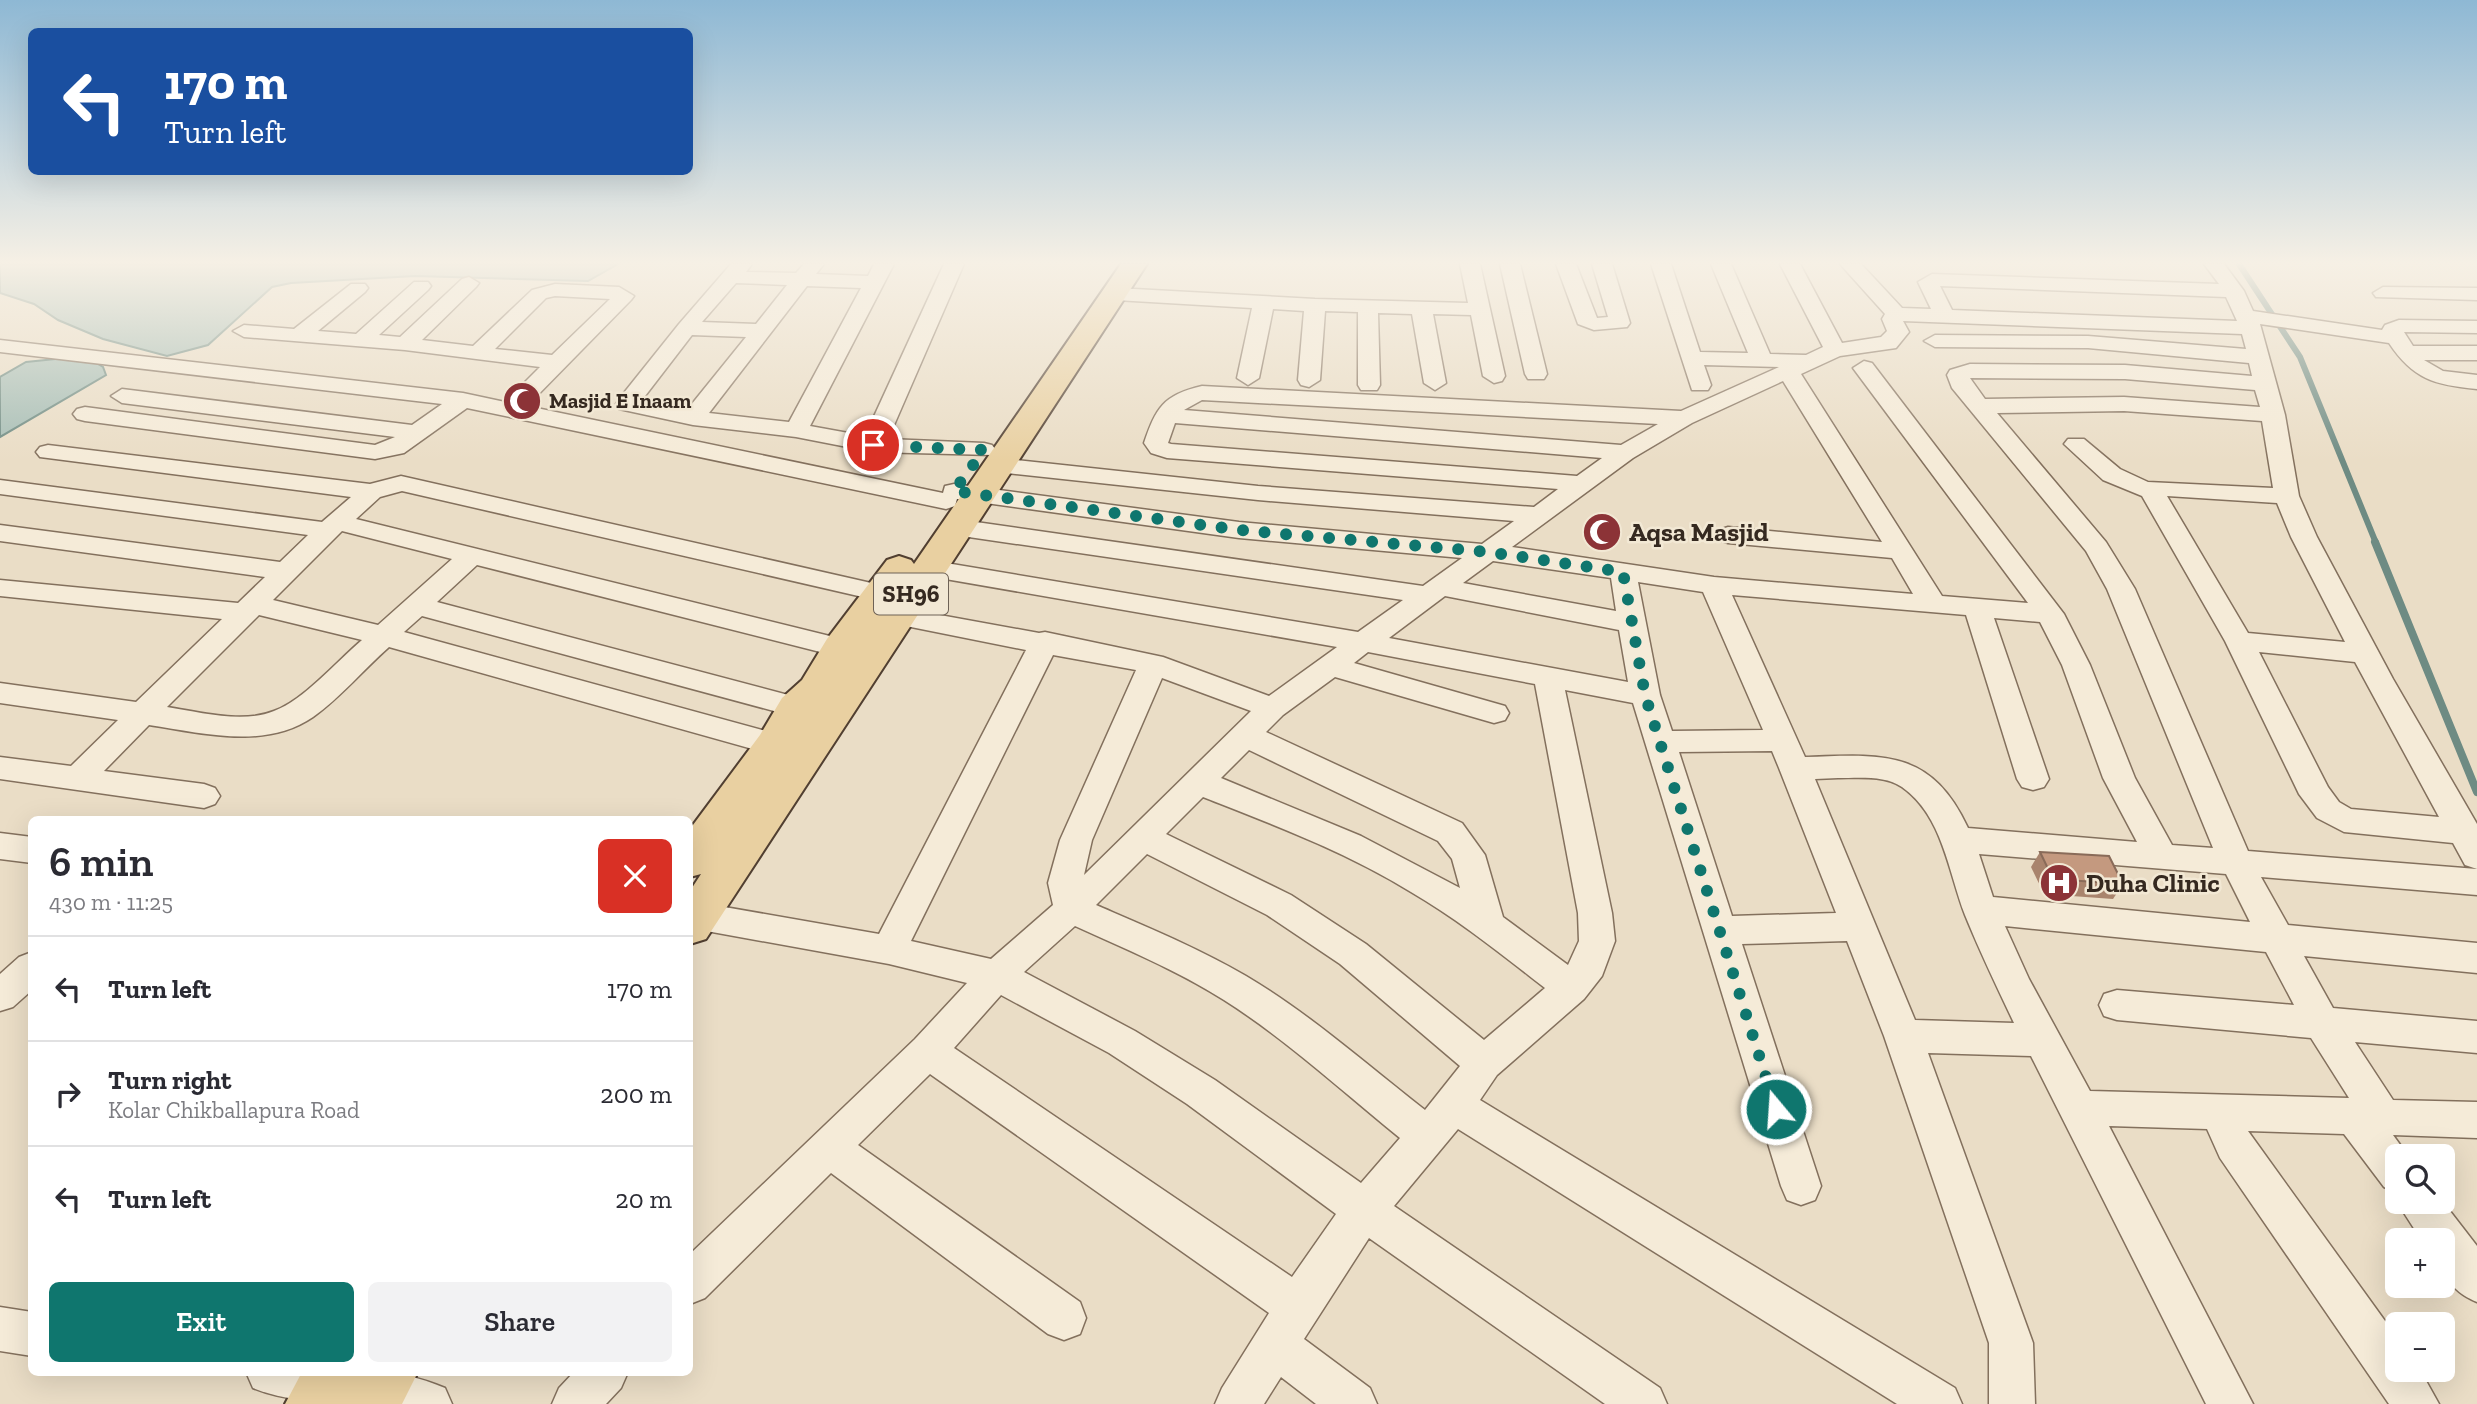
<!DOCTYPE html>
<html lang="en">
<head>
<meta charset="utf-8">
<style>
	body { margin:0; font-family:"Zilla Slab",serif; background:#f2f2f3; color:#2b2b33; height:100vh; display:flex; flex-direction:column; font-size:26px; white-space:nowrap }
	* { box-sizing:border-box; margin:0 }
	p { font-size:23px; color:#7c7c81 }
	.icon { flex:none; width:38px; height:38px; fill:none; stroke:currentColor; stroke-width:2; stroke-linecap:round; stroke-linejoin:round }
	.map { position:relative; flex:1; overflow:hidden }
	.side { position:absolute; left:28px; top:816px; width:665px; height:560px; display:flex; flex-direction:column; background:#fff; border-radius:10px; box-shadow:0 7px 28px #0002 }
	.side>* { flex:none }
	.top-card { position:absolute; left:28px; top:28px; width:665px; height:147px; border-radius:10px; box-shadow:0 7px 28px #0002; background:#1a4fa0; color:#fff; overflow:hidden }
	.controls { position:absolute; left:2385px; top:1144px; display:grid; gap:14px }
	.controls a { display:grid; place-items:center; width:70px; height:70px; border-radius:10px; background:#fff; box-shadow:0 7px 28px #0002; font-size:35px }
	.pin { position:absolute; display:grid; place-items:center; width:60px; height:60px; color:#fff; margin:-30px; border:4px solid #fff; border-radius:50%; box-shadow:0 2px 7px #0007 }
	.me { position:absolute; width:77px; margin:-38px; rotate:342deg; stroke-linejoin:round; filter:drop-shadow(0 0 5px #0008) }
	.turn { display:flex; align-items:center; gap:24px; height:147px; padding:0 21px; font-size:32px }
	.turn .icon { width:91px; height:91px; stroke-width:2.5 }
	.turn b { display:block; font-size:49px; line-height:60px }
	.round { display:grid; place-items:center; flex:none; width:74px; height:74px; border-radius:10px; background:#f2f2f3 }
	.head { display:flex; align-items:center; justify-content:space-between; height:119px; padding:0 21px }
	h1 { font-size:42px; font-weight:600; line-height:52px }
	.primary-button { display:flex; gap:14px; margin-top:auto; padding:14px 21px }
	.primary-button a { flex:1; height:80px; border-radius:10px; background:#0f766e; color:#fff; font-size:28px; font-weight:600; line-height:80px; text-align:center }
	.primary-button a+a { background:#f2f2f3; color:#2b2b33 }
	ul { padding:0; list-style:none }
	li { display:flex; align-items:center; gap:21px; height:105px; padding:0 21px; border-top:2px solid #e1e1e2 }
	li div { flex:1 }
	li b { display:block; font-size:26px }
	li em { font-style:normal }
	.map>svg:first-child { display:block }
	.water { fill:#a7beb6; stroke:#6e8b83; stroke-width:2 }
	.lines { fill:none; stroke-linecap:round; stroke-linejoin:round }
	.stream-far1 { stroke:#6e8b83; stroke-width:6 }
	.stream { stroke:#6e8b83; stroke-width:8 }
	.minor-casing { stroke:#83705d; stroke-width:3 }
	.major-casing { stroke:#513f31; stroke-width:4 }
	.minor { fill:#f5ebd8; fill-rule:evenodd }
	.major { fill:#e9d0a1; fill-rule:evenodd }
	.wall { fill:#a9846d }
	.building { fill:#c4997f; stroke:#896b59; stroke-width:2 }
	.route { stroke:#0f766e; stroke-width:12; stroke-dasharray:0 21.6 }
	.labels { text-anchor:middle; stroke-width:5; stroke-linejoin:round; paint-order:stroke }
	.far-poi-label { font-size:21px; font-weight:bold; fill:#352920; stroke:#f2e8d4; text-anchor:start }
	.shield { fill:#f2e8d4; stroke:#6e6256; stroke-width:2 }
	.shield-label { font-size:24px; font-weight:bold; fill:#352920 }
	.poi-label { font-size:26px; font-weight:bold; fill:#352920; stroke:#f2e8d4; text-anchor:start }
</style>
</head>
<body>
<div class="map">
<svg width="2477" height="1404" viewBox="0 0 2477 1404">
	<rect width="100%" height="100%" fill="#eaddc6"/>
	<g class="water">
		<polygon points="0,264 618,264 588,281 415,276 291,283 272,287 208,345 167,356 103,339 58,320 34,304 0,293"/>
		<polygon points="85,356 103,367 106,375 0,437 0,377 26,362"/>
	</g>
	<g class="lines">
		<polyline class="stream-far1" points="2239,264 2300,357 2376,543"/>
		<polyline class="stream" points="2375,542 2477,792"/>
		<g class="minor-casing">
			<g id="minor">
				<path d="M 731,264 L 752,264 L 746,272 L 796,273 L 804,264 L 824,264 L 816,274 L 868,276 L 874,264 L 894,264 L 810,426 L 865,436 L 944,264 L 964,264 L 888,439 L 984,443 L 992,445 L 996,450 L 992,455 L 873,452 L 796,437 L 693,425 L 619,409 L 616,404 L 619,399 L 679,324 ZM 736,283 L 787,285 L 756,324 L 702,322 ZM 807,286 L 861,288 L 789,422 L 709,413 ZM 692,335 L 746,337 L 687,410 L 642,400 Z"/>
				<polygon points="1460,264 1480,264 1505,376 1502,381 1494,383 1483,376 1471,315 1433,314 1446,383 1435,390 1424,383 1412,314 1378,313 1380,385 1377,390 1361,390 1358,385 1358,312 1325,311 1320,380 1309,387 1301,385 1298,380 1304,311 1273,309 1259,378 1248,385 1237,378 1252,308 1116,300 1106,294 1116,288 1315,299 1468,303"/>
				<polygon points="1500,264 1520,264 1547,374 1544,379 1528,379 1525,374"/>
				<polygon points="1556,264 1576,264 1597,318 1608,317 1592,264 1612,264 1630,323 1627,327 1594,330 1578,324"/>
				<path d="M 1651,264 L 1671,264 L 1700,352 L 1748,353 L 1711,264 L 1731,264 L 1770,354 L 1806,355 L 1823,347 L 1780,264 L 1800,264 L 1842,343 L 1881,337 L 1887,331 L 1882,319 L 1885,314 L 1840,264 L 1861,264 L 1902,308 L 1931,309 L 1918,282 L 1932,274 L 2219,284 L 2204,264 L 2224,264 L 2244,291 L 2253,311 L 2382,330 L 2385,325 L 2399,320 L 2477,321 L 2477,333 L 2404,332 L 2413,346 L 2477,346 L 2477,360 L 2424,360 L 2443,371 L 2477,375 L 2477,389 C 2434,385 2413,379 2389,343 L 2260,324 L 2285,415 L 2299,496 L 2317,537 L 2393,679 L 2477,824 L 2477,869 L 2465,865 L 2453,843 L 2344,832 L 2317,818 L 2299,794 L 2225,641 L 2142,496 L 2103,480 L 2064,444 L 2068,439 L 2084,439 L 2120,469 L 2148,482 L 2273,488 L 2262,421 L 2124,411 L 1997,413 L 2106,542 L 2135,589 L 2248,851 L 2477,869 L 2477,895 L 2261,877 L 2288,925 L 2477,943 L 2477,973 L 2304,956 L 2333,1008 L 2477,1021 L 2477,1053 L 2355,1042 L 2393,1100 L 2477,1102 L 2477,1138 L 2393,1135 L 2409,1157 L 2398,1157 L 2398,1193 L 2384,1187 L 2344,1134 L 2248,1131 L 2398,1339 L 2398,1370 L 2420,1370 L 2439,1404 L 2389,1404 L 2220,1158 L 2207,1129 L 2109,1126 L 2253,1404 L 2206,1404 L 2031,1056 L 1928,1053 L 2033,1343 L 2035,1404 L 1989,1404 L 1989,1343 L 1884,1036 L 1847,941 L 1742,944 L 1821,1186 L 1815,1200 L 1801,1205 L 1787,1200 L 1781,1186 L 1633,703 L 1565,690 L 1612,913 L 1615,941 L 1602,976 L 1584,999 L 1497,1075 L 1480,1100 L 1955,1388 L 1962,1404 L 1897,1404 L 1458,1129 L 1394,1206 L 1660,1388 L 1667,1404 L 1605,1404 L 1369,1238 L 1304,1339 L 1370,1388 L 1377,1404 L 1316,1404 L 1281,1377 L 1264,1404 L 1215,1404 L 1222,1388 L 1269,1313 L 930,1074 L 858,1145 L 1080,1302 L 1086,1318 L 1080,1334 L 1064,1340 L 1048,1334 L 831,1173 L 705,1298 L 690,1304 L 690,1254 L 915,1039 L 967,983 L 889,964 L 690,928 L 690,904 L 696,902 L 879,934 L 1026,650 L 886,622 L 882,616 L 886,610 L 896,607 L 1039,633 L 1045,632 L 1163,657 L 1269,696 L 1337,647 L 928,576 L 919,574 L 915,568 L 919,562 L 928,560 L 1358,632 L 1403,600 L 955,535 L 946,532 L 942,527 L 946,522 L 955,519 L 1423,586 L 1462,558 L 1239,538 L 957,499 L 955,506 L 946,509 L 467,408 L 404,453 L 375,459 L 85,421 L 77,419 L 73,414 L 77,409 L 85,407 L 375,445 L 395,437 L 122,403 L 111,396 L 122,389 L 412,425 L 442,404 L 0,352 L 0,340 L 463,393 L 505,402 L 540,367 L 405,350 L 244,337 L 233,331 L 244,325 L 294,329 L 351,284 L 365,284 L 368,288 L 365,292 L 318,331 L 356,334 L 414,282 L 428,282 L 431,286 L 428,290 L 379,335 L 400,337 L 462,279 L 469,277 L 479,283 L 476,287 L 422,340 L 473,346 L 532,290 L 555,284 L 619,287 L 634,296 L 631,300 L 527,406 L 943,493 L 945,486 L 954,484 L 1239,522 L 1482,544 L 1514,521 L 1258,500 L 997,472 L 988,470 L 985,465 L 988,460 L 997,458 L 1258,486 L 1534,507 L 1558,489 L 1167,458 L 1151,453 L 1144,443 C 1156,408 1163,395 1202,386 L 1681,411 L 1779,367 L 1704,365 L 1711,385 L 1708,390 L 1692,390 ZM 1940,286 L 2226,297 L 2237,321 L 1952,310 ZM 555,296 L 610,299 L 552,355 L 495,349 L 546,298 ZM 1903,321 L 2242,334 L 2246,349 L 2088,336 L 1935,335 L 1924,341 L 1935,347 L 2088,348 L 2249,363 L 2252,376 L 2125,365 L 1970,364 L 1950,370 L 1947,375 L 1952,388 L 2086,551 L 2107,589 L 2213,848 L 2172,845 L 2135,778 L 2090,665 L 2064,614 L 1872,363 L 1864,361 L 1853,368 L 2028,603 L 1942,596 L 1801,374 L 1840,356 L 1896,348 L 1909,332 ZM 1970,378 L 2125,379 L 2255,390 L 2260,407 L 2124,397 L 1985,399 ZM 1783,381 L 1882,542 L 1728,527 L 1719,530 L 1715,535 L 1719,540 L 1728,543 L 1892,558 L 1913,594 L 1714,577 L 1512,547 L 1633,458 L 1692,423 ZM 1202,400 L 1658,424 L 1621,445 L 1184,410 ZM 1175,423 L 1602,458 L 1577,476 L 1171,444 L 1168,443 ZM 2167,496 L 2277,503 L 2291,537 L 2345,642 L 2248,633 ZM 1493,561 L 1611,578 L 1616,611 L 1463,583 ZM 1638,582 L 1703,592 L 1763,730 L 1672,731 L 1660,695 ZM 1732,595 L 1966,615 L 2017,779 L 2022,787 L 2033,790 L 2044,787 L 2049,779 L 1994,618 L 2040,622 L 2062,665 L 2103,778 L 2137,842 L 1968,828 C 1931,749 1883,754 1805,757 ZM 1445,596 L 1619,630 L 1628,682 L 1389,638 ZM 1368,652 L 1535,684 L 1578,913 L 1579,941 L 1568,965 L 1503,917 L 1485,855 L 1462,823 L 1266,732 L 1283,715 L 1335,677 L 1494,723 L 1505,720 L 1509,713 L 1505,706 L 1354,663 ZM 2259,652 L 2355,662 L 2439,817 L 2351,809 L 2339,802 L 2328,787 ZM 1053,655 L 1136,670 L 1060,840 L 1048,883 L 1053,905 L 991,959 L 911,941 ZM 1162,678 L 1251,711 L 1084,875 L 1092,840 ZM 1249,750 L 1438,841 L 1452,859 L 1460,888 L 1361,836 L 1221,778 ZM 1772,751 L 1779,768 L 1836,913 L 1732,916 L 1679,752 ZM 1838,778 C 1858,778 1885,775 1902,787 C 1943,816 1948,871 1965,915 C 1980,952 1997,987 2014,1023 L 1915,1020 L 1815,779 ZM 1203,797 C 1274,825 1346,852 1411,892 C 1459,920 1501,954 1545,988 L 1484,1040 L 1366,944 L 1291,895 L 1166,834 ZM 1147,854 L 1267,915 L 1340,964 L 1460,1066 L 1425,1110 C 1366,1064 1310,1014 1246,976 C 1198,948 1147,927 1096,905 ZM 1979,854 L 2226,874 L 2250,922 L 1993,897 ZM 1075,926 C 1125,949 1177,970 1224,1000 C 1287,1040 1342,1091 1400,1138 L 1361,1183 L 1215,1080 L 1135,1031 L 1024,972 ZM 2005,926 L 2266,952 L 2294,1005 L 2117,990 L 2104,994 L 2099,1005 L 2104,1016 L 2117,1020 L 2311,1038 L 2349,1098 L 2090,1091 L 2029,979 ZM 1001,995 L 1109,1053 L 1187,1104 L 1336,1214 L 1292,1277 L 954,1048 Z"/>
				<polygon points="2383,287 2477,288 2477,300 2376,297 2373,293"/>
				<path d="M 48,445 L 370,484 L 401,476 L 880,585 L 890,587 L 894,593 L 890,599 L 880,601 L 402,491 L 380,497 L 356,519 L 850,641 L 854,648 L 850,655 L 840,657 L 477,565 L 437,602 L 807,700 L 811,707 L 807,714 L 796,717 L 422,616 L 404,632 L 806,742 L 810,750 L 806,758 L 795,761 L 389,647 C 364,669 340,698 313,717 C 265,750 203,733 149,725 L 104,771 L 204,784 L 215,788 L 220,796 L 215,804 L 204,808 L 0,779 L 0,757 L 71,766 L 118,720 L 0,703 L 0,683 L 136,702 L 222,619 L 0,596 L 0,580 L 238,603 L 265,577 L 0,541 L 0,525 L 280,562 L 308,535 L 0,494 L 0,480 L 322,522 L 351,497 L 40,457 L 36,452 L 40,447 ZM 342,531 L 452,559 L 378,625 L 273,600 ZM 259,615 L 362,640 C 337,661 304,700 274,711 C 242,724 200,712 167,707 Z"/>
				<polygon points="0,833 32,837 32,863 0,859"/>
				<polygon points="32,952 32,990 13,1007 0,1011 0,974 19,957"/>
				<path d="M 2397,1202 L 2443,1202 L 2477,1246 L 2477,1302 C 2446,1289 2443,1272 2443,1241 L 2422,1241 Z"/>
				<polygon points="0,1307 32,1312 32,1356 0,1351"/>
				<path d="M 246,1372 L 349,1372 L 353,1382 L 346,1398 C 319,1404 280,1399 253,1388 Z"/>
				<path d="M 367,1372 C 395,1372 419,1377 445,1388 L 452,1404 L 359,1404 L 353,1391 L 360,1375 Z"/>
				<polygon points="574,1372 628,1372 621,1388 606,1404 552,1404 559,1388"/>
			</g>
		</g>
		<g class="major-casing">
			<g id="major">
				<polygon points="1121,264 1147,264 706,939 690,944 690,891 701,874 690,877 690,829 760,735 782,698 802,680 827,639 887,560 899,556 911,560 914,564"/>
				<polygon points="302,1372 418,1372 402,1404 285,1404"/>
			</g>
		</g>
		<use href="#minor" class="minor"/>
		<use href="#major" class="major"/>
	</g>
	<polygon class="wall" points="2040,852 2123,884 2113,899 2044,894 2031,867"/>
	<polygon class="building" points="2040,852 2109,856 2123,884 2053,879"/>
	<linearGradient id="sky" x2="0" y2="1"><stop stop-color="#8eb8d4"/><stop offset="0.57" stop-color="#f6f0e5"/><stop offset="1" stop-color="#f6f0e5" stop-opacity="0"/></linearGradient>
	<rect width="2477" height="461" fill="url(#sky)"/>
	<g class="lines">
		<polyline class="route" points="873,445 984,450 954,491 1239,530 1488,552 1623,572 1645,695 1776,1109"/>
	</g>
	<defs>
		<g id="mosque-disc" transform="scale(2.0125)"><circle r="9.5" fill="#8c3337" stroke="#f2e8d4"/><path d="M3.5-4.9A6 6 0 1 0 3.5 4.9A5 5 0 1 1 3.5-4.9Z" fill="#fff"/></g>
		<g id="hospital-disc" transform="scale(2.0125)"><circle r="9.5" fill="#8c3337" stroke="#f2e8d4"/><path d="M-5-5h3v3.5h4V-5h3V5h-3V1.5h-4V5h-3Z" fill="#fff"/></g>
	</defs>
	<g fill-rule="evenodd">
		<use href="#mosque-disc" x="522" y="401"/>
		<use href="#mosque-disc" x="1602" y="532"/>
		<use href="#hospital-disc" x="2059" y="883"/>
	</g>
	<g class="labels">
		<g class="far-poi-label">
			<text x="549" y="408">Masjid E Inaam</text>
		</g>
		<rect class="shield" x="874" y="573.5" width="74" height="41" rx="5"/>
		<g class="shield-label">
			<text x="911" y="602">SH96</text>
		</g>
		<g class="poi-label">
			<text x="1629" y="541">Aqsa Masjid</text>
			<text x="2086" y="892">Duha Clinic</text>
		</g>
	</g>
</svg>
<div class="controls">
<a><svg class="icon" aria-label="search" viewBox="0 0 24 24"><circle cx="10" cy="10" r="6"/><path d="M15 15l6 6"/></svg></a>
<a>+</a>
<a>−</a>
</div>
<div class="pin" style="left:873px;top:445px;background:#d93025"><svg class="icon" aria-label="arrive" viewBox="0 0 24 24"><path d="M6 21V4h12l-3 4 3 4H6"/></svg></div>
<svg class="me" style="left:1776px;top:1109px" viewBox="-20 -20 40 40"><circle r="17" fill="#0f766e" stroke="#fff" stroke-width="3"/><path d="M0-11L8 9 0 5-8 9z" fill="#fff"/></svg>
<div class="top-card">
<div class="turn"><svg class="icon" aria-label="left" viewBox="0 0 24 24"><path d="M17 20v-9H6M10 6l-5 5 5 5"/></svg><div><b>170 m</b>Turn left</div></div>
</div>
<section class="side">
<div class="head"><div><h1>6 min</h1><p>430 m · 11:25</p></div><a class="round" style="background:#d93025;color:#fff"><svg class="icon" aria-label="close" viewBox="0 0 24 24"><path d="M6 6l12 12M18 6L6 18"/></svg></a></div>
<ul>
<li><svg class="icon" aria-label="left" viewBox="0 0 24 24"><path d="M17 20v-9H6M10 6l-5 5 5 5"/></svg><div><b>Turn left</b></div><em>170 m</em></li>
<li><svg class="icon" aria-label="right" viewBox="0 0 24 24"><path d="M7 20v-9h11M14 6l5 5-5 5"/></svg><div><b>Turn right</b><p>Kolar Chikballapura Road</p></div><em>200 m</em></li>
<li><svg class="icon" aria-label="left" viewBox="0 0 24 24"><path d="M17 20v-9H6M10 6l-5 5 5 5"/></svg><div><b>Turn left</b></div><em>20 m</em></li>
</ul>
<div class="primary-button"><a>Exit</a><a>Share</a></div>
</section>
</div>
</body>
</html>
